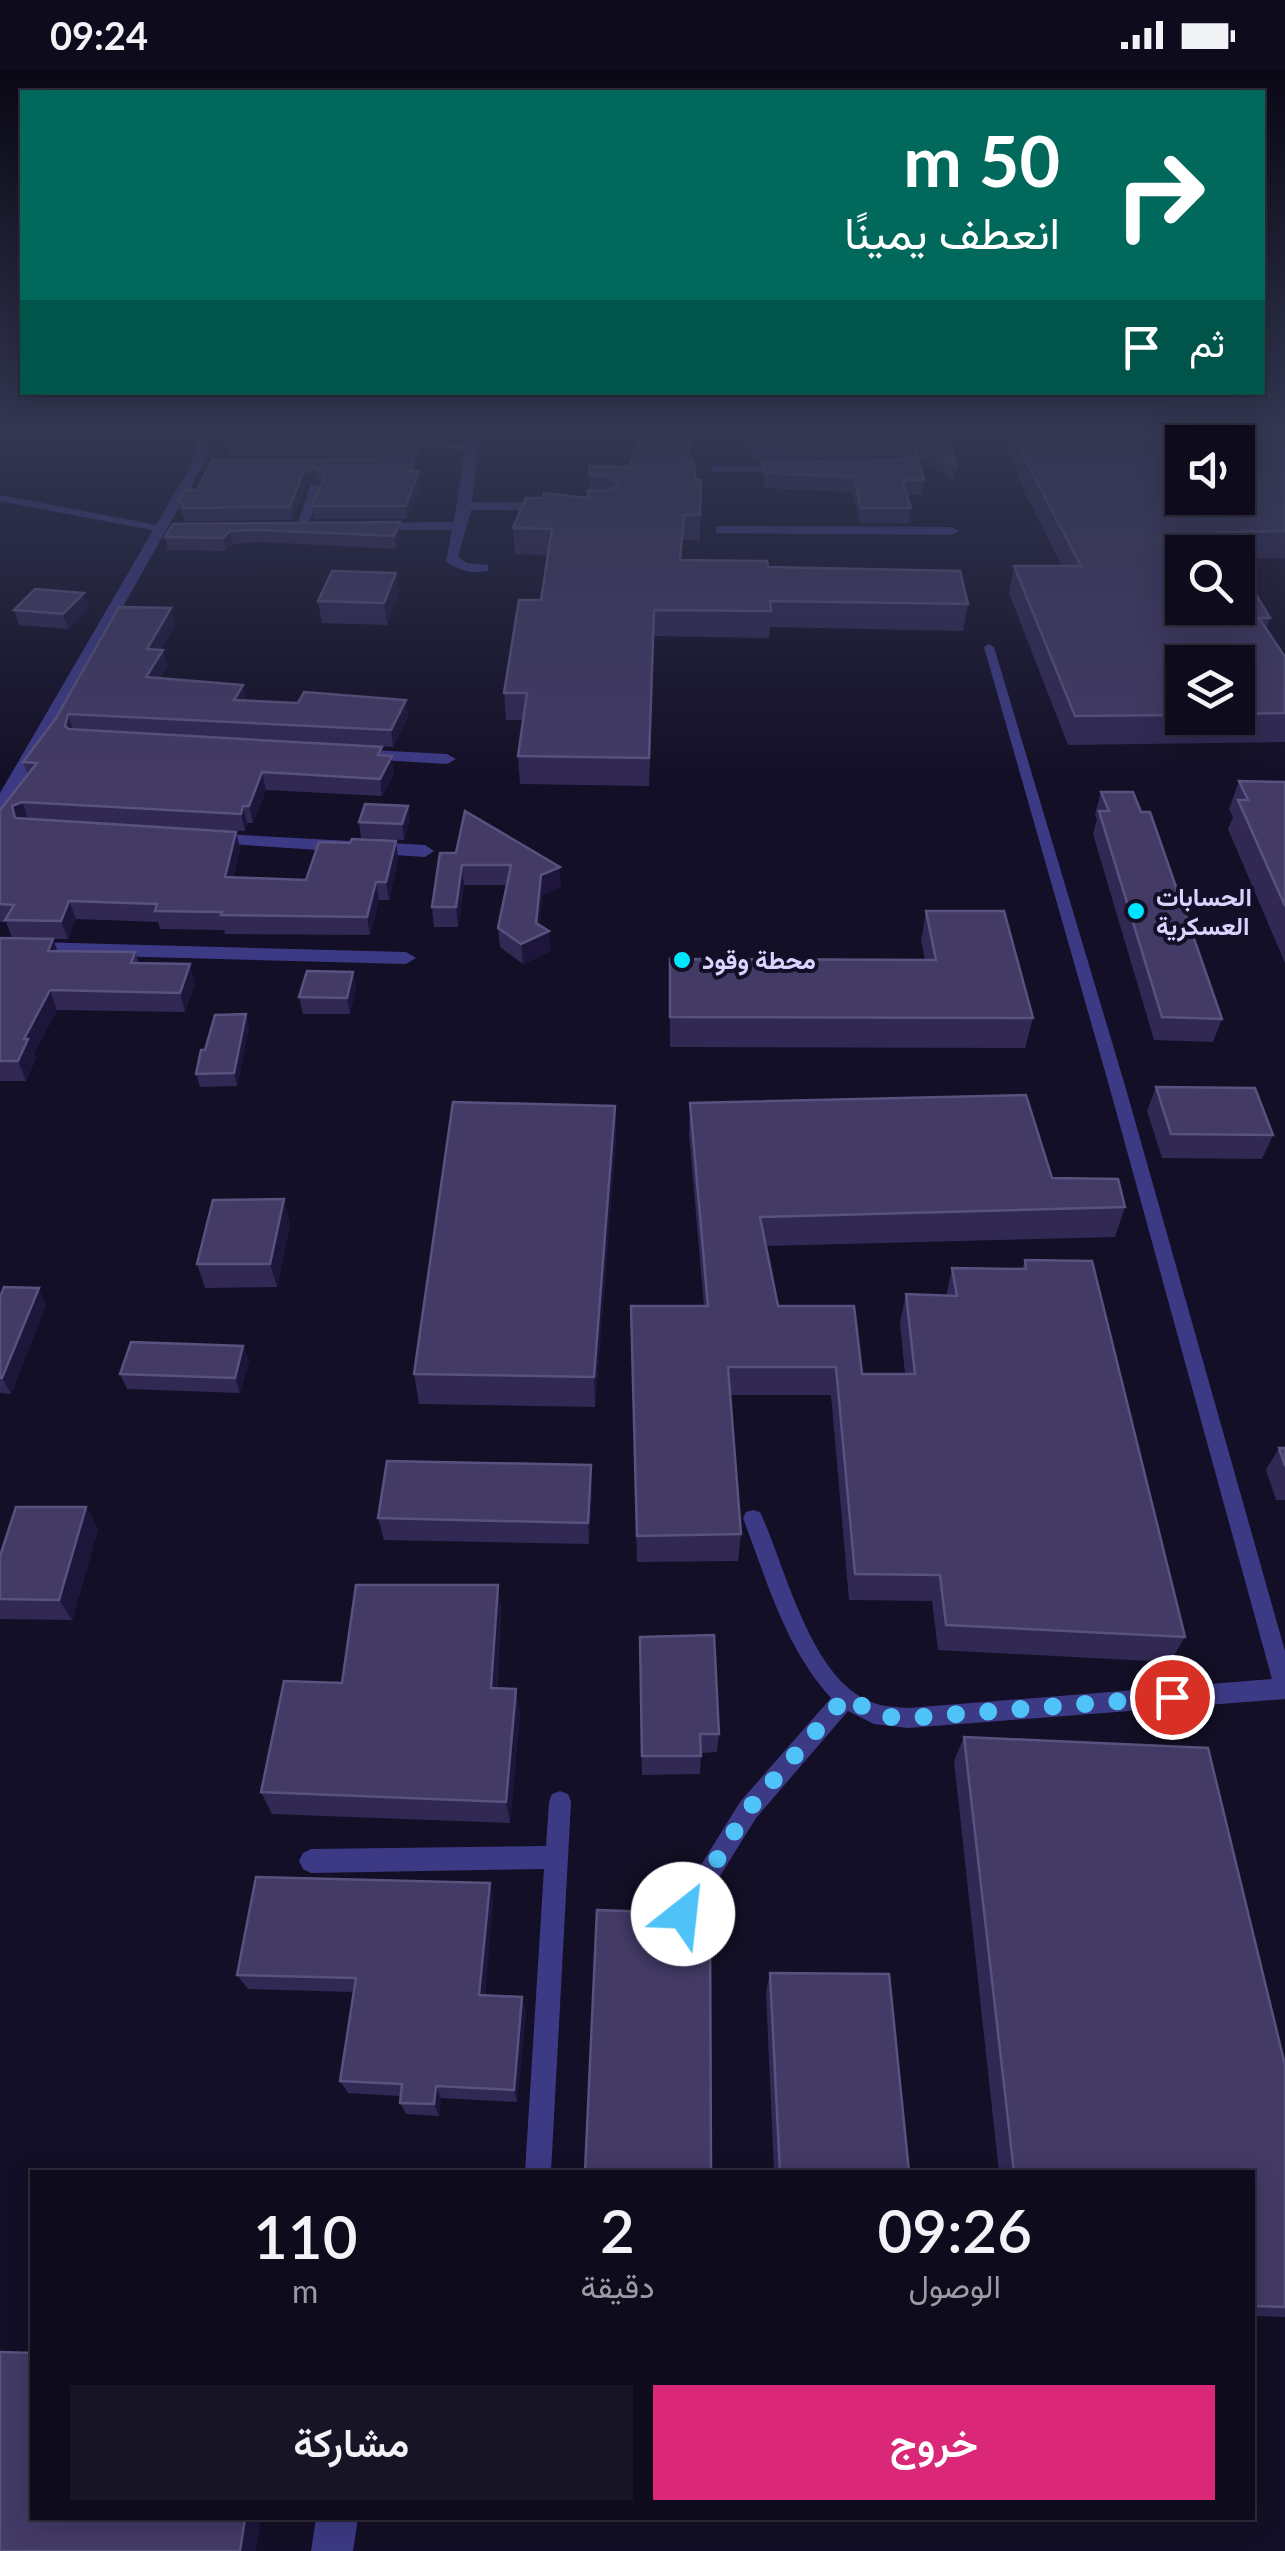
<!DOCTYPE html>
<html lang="ar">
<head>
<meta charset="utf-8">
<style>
	body { margin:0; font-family:Lato,Vazirmatn,sans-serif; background:#171425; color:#f1f3f6; direction:rtl; height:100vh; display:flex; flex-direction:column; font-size:38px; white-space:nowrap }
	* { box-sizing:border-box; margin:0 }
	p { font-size:32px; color:#9b9ba3 }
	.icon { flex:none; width:55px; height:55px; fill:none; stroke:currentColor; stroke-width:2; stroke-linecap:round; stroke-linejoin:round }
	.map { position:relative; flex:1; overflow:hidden; direction:ltr }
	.drawer { position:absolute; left:30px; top:2100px; width:1225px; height:350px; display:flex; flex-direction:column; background:#0e0b1c; border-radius:0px; box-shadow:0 5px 25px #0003,0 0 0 2px #2e2b3b; direction:rtl }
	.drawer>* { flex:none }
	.hud { position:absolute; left:20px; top:20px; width:1245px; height:305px; border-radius:0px; box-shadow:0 5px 25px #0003,0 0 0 2px #2e2b3b; direction:rtl; background:#00695c; color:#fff; overflow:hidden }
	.buttons { position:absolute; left:1165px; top:355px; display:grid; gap:20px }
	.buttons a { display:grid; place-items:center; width:90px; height:90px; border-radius:0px; background:#0e0b1c; box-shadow:0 5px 25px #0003,0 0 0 2px #2e2b3b; font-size:50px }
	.pin { position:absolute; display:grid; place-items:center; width:85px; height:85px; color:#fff; margin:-42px; border:5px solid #fff; border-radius:50%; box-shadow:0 2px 10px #0007 }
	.me { position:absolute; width:110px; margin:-55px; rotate:29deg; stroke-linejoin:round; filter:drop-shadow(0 0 8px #0008) }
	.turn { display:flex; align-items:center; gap:35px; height:210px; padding:0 40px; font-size:45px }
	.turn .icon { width:130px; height:130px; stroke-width:2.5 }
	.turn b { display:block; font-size:70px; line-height:85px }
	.then { display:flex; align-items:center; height:95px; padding:0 40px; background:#0003; gap:20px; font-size:38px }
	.eta { display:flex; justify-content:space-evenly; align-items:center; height:170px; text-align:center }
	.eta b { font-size:60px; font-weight:600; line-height:70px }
	.action { display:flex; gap:20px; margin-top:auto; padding:20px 40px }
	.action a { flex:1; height:115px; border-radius:0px; background:#db2777; color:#fff; font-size:40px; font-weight:600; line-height:115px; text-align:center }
	.action a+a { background:#171425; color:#f1f3f6 }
	.status { display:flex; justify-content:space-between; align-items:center; height:70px; padding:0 50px; background:#0e0b1c; direction:ltr }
	.status svg { height:28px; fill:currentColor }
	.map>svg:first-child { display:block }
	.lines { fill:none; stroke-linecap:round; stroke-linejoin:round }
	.service { fill:#3d3a85; fill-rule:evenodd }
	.minor { fill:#3d3a85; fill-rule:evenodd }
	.wall { fill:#312854; fill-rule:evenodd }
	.shaded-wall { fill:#1d163a }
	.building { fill:#433a66; stroke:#5a527e; stroke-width:2.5; fill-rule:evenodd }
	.route { stroke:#4fc3f7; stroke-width:18; stroke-dasharray:0 32.4 }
	.poi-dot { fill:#00e5ff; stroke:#130f26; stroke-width:4 }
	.labels { text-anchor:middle; stroke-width:8; stroke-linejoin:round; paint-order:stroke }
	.far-poi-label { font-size:25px; font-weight:bold; fill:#d9d4ff; stroke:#130f26; text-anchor:start }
</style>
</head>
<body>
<div class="status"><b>09:24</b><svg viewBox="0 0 49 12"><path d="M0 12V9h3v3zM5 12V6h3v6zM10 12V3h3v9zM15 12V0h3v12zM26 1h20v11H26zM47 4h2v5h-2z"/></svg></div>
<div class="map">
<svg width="1285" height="2481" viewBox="0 0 1285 2481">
	<rect width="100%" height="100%" fill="#130f26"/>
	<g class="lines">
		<g class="service">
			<path d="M 334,357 C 343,357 367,363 374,367 C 362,373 344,367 334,357 Z"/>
			<polygon points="398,368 470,375 474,378 470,381 401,373"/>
			<polygon points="0,425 162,456 167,459 162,462 0,431"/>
			<path d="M 989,574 L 994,577 L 1126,1019 L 1285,1581 L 1285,1629 L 908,1658 L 874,1654 L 848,1641 L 756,1748 L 691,1853 L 683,1857 L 675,1853 L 671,1845 L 675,1837 L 740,1732 L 831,1628 C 785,1577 767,1511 743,1448 L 746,1442 L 753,1440 L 760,1442 C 786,1497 811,1615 877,1634 C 887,1637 898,1637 908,1638 L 1272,1609 L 1110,1019 L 984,577 Z"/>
			<polygon points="560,1721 568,1724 571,1732 551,2102 525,2102 544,1799 311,1803 303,1799 299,1791 303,1783 311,1779 546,1776 549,1732 552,1724"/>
		</g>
		<g class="minor">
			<polygon points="202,357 214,357 203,395 9,738 0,743 0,723 191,395"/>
			<path d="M 468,357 L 480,357 L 472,432 L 555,433 L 560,434 L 560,440 L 471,440 L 458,487 L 467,493 L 488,495 L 488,501 C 471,504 459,501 446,491 L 452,460 L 362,460 L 362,454 L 367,453 L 454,452 Z"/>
			<polygon points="717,395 797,395 803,399 797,403 712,402 712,396"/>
			<polygon points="311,414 323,417 307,458 295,461"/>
			<polygon points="721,456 952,457 959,461 952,465 716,463 716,457"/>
			<polygon points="352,679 447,684 456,689 447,694 346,688 343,684"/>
			<polygon points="205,763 425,775 434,781 425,787 199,772 196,768"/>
			<polygon points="0,871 406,882 416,888 406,894 0,883"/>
			<polygon points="316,2448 358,2448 353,2481 311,2481"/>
		</g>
	</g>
	<g class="wall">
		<polygon points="280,357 311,357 311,361 333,363 421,367 423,379 415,401 421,414 407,449 314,449 312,436 321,413 318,410 306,416 292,450 185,451 178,431 197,420 212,390 381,389 384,387 228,387 226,375 278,362"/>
		<polygon points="510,357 630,357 629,362 578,360 511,364"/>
		<polygon points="640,357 691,357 689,390 696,410 701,410 700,471 683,470 681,490 768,497 968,534 963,561 770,557 769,568 654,566 649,716 520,714 518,686 523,650 506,650 504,623 541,530 548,485 515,484 513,458 588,428 590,420 589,405 629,397 638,373"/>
		<polygon points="738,357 947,357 956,397 954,411 917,385 924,410 922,425 906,425 911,438 909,453 860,453 852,422 764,418 763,406 763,392 896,390 753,391"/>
		<path d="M 999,357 L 1285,357 L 1285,488 L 1238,489 L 1238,482 L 1182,482 L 1270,548 L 1266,559 L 1285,587 L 1285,672 L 1068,675 L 1009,523 L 1014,496 L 1062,496 L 1023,419 ZM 1182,592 L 1238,592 L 1238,648 L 1182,648 Z"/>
		<polygon points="400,452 401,464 396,479 261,472 232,474 226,481 168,480 165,467 173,454"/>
		<polygon points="84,523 88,538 68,559 19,555 14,540"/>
		<polygon points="399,524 387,555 322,553 318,531"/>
		<polygon points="175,555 161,580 167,596 160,608 243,615 246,630 298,633 406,630 408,647 393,677 376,676 394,704 382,726 266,720 253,753 247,753 245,761 109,754 236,762 240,779 233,808 306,810 350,773 396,771 398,789 389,830 379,830 370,865 225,864 224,860 160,859 158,852 76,849 68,869 12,868 6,852 0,852 0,740 28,705 23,692 56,648"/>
		<polygon points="1239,711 1285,712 1285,893 1228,759 1233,747 1229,739"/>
		<polygon points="1101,722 1222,949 1213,972 1154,970 1093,764 1097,749 1095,744"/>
		<polygon points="408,736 410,751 404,770 361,768 359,752"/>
		<polygon points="465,741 561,817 542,825 539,855 551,881 523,894 500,877 498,858 507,815 464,815 458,857 434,857 432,837 456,783"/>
		<polygon points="926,841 1033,948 1025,978 670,977 670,889 925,890 921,871"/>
		<polygon points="0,868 53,869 57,881 135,882 139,893 195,913 185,942 57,940 34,983 36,988 26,1011 0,1011"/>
		<polygon points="353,902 356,918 350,944 303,944 299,927"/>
		<polygon points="246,944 249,957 237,1016 200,1017 196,1004"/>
		<polygon points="1156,1017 1273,1065 1262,1089 1162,1088 1147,1041"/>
		<polygon points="690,1033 1052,1108 1125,1137 1115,1167 766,1176 778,1236 862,1304 905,1304 900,1253 906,1224 946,1226 952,1198 1022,1199 1025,1190 1185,1567 1170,1592 938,1580 932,1531 849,1530 831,1325 730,1325 741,1464 738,1491 637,1492 631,1236 704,1236 689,1063"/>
		<polygon points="615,1036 616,1067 595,1337 419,1334 414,1304"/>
		<polygon points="290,1153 277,1217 205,1218 197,1194"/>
		<polygon points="0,1227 46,1234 11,1324 0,1323"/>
		<polygon points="243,1276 249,1291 240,1323 127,1319 120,1304"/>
		<polygon points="1279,1378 1285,1378 1285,1430 1276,1430 1266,1400"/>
		<polygon points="591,1395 592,1417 589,1474 384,1470 378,1448"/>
		<polygon points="86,1437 98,1459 72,1550 0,1549 0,1486"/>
		<polygon points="498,1515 501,1540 497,1619 520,1643 510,1753 272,1744 261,1722 342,1613"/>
		<polygon points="640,1567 719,1664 717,1682 701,1683 700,1704 642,1705"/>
		<polygon points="964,1667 1285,1995 1285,2247 1252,2246 1252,2102 999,2102 954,1691"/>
		<polygon points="490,1813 493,1829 485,1925 526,1941 517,2032 441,2028 439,2046 406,2044 400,2033 400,2026 348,2023 340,2011 353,1922 248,1919 237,1905"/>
		<polygon points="770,1903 909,2102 774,2102 766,1922"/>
	</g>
	<g class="shaded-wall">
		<polygon points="421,367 423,379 411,414 410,401"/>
		<polygon points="316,397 318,410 306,416 292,450 290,437 303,403"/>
		<polygon points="419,401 421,414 407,449 406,436"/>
		<polygon points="400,452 401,464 396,479 394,466"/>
		<polygon points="230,461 232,474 226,481 223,468"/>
		<polygon points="396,503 399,524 387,555 384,533"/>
		<polygon points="84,523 88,538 68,559 63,544"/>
		<polygon points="171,538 175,555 152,596 147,579"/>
		<polygon points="163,580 167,596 150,624 146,607"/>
		<polygon points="243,615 247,632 234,630"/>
		<polygon points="406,630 408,647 393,677 391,660"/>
		<polygon points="68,644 73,661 70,673 65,656"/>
		<polygon points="392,686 394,704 382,726 380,709"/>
		<polygon points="262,702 266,720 253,753 249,736"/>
		<polygon points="22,732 28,749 18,754 12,736"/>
		<polygon points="243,736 247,753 245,761 241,744"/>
		<polygon points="408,736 410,751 404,770 402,754"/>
		<polygon points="236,762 240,779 229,825 225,807"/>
		<polygon points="396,771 398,789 389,830 386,812"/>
		<polygon points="462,795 464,815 458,857 456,837"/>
		<polygon points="560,797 561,817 542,825 538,866 549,861 551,881 523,894 521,874 536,853 541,805"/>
		<polygon points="376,812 379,830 370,865 367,847"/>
		<polygon points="69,831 76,849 68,869 61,851"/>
		<polygon points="53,869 60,888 48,881"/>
		<polygon points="190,894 195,913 185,942 180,923"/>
		<polygon points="353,902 356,918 350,944 347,928"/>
		<polygon points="50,920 57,940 34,983 36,988 26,1011 18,991 24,969"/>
		<polygon points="246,944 249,957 237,1016 234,1003"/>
		<polygon points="615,1036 616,1067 595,1337 594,1307"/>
		<polygon points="284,1129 290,1153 277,1217 270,1194"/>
		<polygon points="39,1218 46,1234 11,1324 2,1308"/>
		<polygon points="243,1276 249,1291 240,1323 235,1308"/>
		<polygon points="591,1395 592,1417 589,1474 588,1453"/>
		<polygon points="86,1437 98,1459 72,1550 59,1530"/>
		<polygon points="498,1515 501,1540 495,1642 491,1618"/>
		<polygon points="516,1619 520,1643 510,1753 506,1732"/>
		<polygon points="490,1813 493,1829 484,1939 479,1925"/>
		<polygon points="522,1927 526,1941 517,2032 514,2020"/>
		<polygon points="436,2016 441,2028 439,2046 434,2034"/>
		<polygon points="245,2448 261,2448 256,2481 240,2481"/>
	</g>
	<g class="building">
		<polygon points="280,357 309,357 308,361 333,363 421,367 410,401 419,401 406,436 312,436 325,406 316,397 303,403 290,437 182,438 184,435 178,431 184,420 197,420 212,390 381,389 391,383 381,374 226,375 232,362 278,362"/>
		<polygon points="640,357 690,357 687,389 693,390 696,410 701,410 700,445 684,445 680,490 767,491 768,497 960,501 968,534 770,531 771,541 654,540 649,688 518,686 527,623 504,623 519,530 541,530 552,459 513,458 526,428 543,428 544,423 588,428 588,420 606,421 616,416 617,412 608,406 589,405 590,396 629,397 638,373"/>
		<polygon points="745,357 947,357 956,397 911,366 924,410 902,410 911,438 861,438 854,407 765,403 763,392 904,390 907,380 899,376 754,377"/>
		<path d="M 1013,357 L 1285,357 L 1285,461 L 1219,462 L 1231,482 L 1182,482 L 1182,538 L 1238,538 L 1238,494 L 1270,548 L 1259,548 L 1285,587 L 1285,643 L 1238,644 L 1238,592 L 1182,592 L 1182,645 L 1075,646 L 1014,496 L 1081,496 L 1027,393 ZM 1182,372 L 1238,372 L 1238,428 L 1182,428 Z"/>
		<polygon points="400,452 394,466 258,460 230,461 223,468 165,467 173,454"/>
		<polygon points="332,501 396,503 384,533 318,531"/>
		<polygon points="35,519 84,523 63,544 14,540"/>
		<polygon points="119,537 171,538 147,579 163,580 146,607 243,615 234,630 298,633 304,622 406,630 391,660 68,644 65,656 68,659 382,677 378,685 392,686 380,709 262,702 249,736 243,736 241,744 22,732 12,736 15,748 236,762 225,807 306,810 319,772 350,773 352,769 396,771 386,812 376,812 367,847 221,845 222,842 155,841 157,834 69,831 61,851 5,850 14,835 0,834 0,740 37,693 23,692 56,648"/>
		<polygon points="1239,711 1285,712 1285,836 1238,730 1248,730"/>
		<polygon points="1101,722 1133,722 1141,742 1150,742 1222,949 1162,947 1099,741 1109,741"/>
		<polygon points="365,734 408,736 402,754 359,752"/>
		<polygon points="465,741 560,797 541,805 536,853 549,861 521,874 498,858 511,795 462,795 456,837 432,837 440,783 456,783"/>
		<polygon points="926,841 1004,841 1033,948 670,947 670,889 936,890"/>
		<polygon points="0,868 53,869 48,881 135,882 131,893 190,894 180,923 50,920 24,969 28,969 18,991 0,991"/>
		<polygon points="307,901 353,902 347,928 299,927"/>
		<polygon points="246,944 234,1003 196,1004 201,980 205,980 215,945"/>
		<polygon points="1156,1017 1255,1018 1273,1065 1171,1064"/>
		<polygon points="1026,1025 1052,1108 1118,1109 1125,1137 760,1147 778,1236 854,1236 862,1304 915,1304 906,1224 957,1226 952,1198 1026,1199 1025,1190 1092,1191 1185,1567 946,1555 940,1505 855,1504 836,1297 728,1297 741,1464 637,1466 631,1236 708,1236 690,1033"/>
		<polygon points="453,1032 615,1036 594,1307 414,1304"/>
		<polygon points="284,1129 270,1194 197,1194 213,1130"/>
		<polygon points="4,1217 39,1218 2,1308 0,1308 0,1227"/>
		<polygon points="131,1272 243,1276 235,1308 120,1304"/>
		<polygon points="1279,1378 1285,1378 1285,1396"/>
		<polygon points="387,1391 591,1395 588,1453 378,1448"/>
		<polygon points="16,1437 86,1437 59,1530 0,1529 0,1486"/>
		<polygon points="356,1515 498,1515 491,1618 516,1619 506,1732 261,1722 284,1611 342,1613"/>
		<polygon points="714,1565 719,1664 700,1664 701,1686 642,1686 640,1567"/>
		<polygon points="964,1667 1208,1678 1285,1995 1285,2237 1252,2236 1252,2102 1014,2102"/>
		<polygon points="256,1807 490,1813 479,1925 522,1927 514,2020 436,2016 434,2034 400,2033 402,2014 340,2011 356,1908 237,1905"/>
		<polygon points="597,1840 710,1844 711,2102 585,2102"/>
		<polygon points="770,1903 889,1904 909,2102 780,2102"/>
		<polygon points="0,2282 32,2283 32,2448 245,2448 240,2481 0,2481"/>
	</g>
	<linearGradient id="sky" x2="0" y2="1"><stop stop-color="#0a0815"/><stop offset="0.51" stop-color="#333752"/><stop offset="1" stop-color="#333752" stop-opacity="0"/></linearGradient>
	<rect width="1285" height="705" fill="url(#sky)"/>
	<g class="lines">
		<polyline class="route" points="683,1844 748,1740 846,1626 878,1646 908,1648 1172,1627"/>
	</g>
	<g class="poi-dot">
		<circle cx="1136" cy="841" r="10"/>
		<circle cx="682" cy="890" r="10"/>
	</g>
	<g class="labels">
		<g class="far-poi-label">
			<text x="1156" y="836">الحسابات<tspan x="1156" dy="29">العسكرية</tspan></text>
			<text x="702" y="899">محطة وقود</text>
		</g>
	</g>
</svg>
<div class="buttons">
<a><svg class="icon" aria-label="sound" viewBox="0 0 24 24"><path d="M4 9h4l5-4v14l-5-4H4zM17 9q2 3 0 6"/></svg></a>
<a><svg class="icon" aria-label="search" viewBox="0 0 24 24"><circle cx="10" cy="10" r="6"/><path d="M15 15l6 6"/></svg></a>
<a><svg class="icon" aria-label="layers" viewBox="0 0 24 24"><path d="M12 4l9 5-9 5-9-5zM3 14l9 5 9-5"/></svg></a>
</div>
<div class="pin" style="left:1172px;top:1627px;background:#d93025"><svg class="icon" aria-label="arrive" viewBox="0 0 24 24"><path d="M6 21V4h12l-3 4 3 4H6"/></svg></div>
<svg class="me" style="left:683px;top:1844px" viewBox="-20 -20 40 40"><circle r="19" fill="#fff"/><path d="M0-13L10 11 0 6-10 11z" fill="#4fc3f7"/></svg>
<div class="hud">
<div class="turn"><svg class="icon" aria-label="right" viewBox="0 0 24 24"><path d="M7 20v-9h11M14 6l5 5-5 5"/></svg><div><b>50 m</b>انعطف يمينًا</div></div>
<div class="then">ثم<svg class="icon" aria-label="arrive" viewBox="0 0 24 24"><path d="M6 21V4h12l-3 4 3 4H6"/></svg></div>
</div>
<section class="drawer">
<div class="eta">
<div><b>09:26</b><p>الوصول</p></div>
<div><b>2</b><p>دقيقة</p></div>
<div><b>110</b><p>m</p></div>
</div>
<div class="action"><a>خروج</a><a>مشاركة</a></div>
</section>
</div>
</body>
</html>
